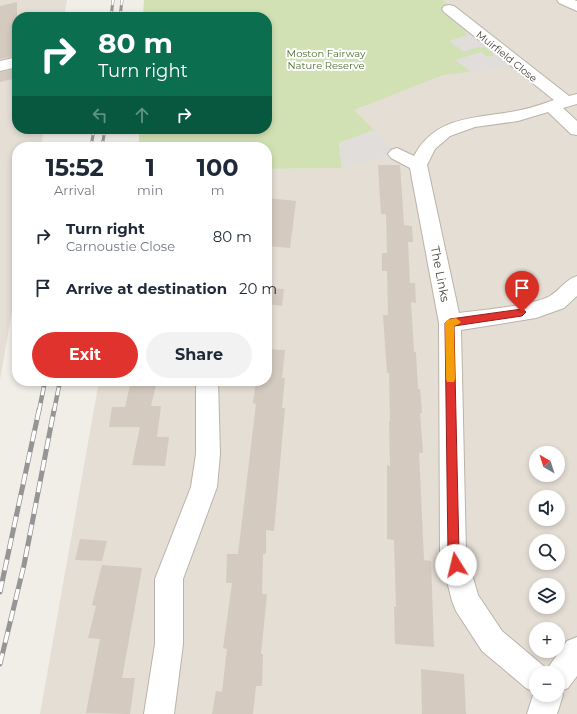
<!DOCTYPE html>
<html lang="en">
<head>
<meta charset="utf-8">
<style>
	body { margin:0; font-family:Montserrat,sans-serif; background:#f2f2f3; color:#1f2937; height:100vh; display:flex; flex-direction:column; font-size:15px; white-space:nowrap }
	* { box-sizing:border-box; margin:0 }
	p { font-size:13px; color:#747a83 }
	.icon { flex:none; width:22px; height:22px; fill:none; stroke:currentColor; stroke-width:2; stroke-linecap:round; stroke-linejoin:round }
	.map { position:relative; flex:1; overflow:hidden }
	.details { position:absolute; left:12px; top:142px; width:260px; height:244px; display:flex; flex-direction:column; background:#fff; border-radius:16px; box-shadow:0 2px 6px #0003 }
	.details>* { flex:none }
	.banner { position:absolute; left:12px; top:12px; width:260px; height:122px; border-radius:16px; box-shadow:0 2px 6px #0003; background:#0b6e4f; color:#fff; overflow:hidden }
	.needle { width:26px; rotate:321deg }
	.controls { position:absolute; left:529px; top:446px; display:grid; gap:8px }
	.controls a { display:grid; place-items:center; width:36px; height:36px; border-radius:50%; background:#fff; box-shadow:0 2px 6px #0003; font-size:20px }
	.pin { position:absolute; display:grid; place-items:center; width:34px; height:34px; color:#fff; margin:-41px -17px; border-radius:50% 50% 50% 0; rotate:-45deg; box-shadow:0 0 4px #0007 }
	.pin .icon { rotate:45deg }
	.me { position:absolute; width:44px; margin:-22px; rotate:351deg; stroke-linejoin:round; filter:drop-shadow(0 0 3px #0008) }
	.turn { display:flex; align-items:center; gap:14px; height:84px; padding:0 20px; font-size:18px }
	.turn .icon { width:52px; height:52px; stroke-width:2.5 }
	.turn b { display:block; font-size:28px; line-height:34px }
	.lanes { display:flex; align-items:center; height:38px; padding:0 20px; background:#0003; justify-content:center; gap:20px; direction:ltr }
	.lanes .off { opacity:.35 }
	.eta { display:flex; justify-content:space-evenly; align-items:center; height:68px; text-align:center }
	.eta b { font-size:24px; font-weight:700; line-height:28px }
	.primary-button { display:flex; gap:8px; margin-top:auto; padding:8px 20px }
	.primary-button a { flex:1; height:46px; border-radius:24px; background:#e1332e; color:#fff; font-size:16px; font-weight:700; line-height:46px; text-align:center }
	.primary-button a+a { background:#f2f2f3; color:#1f2937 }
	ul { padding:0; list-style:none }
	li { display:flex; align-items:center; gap:12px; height:52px; padding:0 20px }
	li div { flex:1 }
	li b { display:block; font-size:15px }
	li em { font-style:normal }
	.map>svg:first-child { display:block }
	.residential { fill:#e4ded5; fill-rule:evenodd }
	.green { fill:#d2e1b4 }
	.parking { fill:#e0dddb }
	.building { fill:#d4cac0 }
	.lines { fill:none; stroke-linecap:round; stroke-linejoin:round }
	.minor-casing { stroke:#bbb3aa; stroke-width:2 }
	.minor { fill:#fff; fill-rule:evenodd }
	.rail-far2-casing { stroke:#959595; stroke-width:3 }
	.rail-far1-casing { stroke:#959595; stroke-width:4.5 }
	.rail-casing { stroke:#959595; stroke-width:5 }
	.rail-far2 { stroke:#fff; stroke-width:2; stroke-dasharray:6; stroke-linecap:butt }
	.rail-far1 { stroke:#fff; stroke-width:3; stroke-dasharray:8; stroke-linecap:butt }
	.rail { stroke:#fff; stroke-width:3.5; stroke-dasharray:11; stroke-linecap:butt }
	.route { fill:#e1332e; stroke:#92211e }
	.slow { fill:#f59e0b }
	.labels { text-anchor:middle; stroke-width:4; stroke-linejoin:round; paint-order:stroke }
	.far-park-label { font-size:10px; fill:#4f6e31; stroke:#fff }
	.far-street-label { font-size:10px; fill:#433d36; stroke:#fff }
	.street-label { font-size:12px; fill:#433d36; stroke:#fff }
</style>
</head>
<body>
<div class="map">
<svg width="577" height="714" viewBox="0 0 577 714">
	<rect width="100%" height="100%" fill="#f1ede7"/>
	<g class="residential">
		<polygon points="0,0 67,0 64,17 17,17 17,129 44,129 41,147 17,147 17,283 0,380"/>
		<path d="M 428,0 L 577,0 L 577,714 L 40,714 L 99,381 L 267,381 L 267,169 L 341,168 L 353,110 ZM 536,453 L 558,453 L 558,475 L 536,475 ZM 536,497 L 558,497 L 558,519 L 536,519 ZM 536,541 L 558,541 L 558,563 L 536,563 ZM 536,585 L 558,585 L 558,607 L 536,607 ZM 536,629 L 558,629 L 558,651 L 536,651 ZM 536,673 L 558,673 L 558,695 L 536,695 Z"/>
	</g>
	<polygon class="green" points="144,0 442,0 521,61 508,67 443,75 354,110 374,130 339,143 342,168 267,169 267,147 139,147 139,129 267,129 267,17 143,17"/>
	<g class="parking">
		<polygon points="475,25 521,61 508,67 471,72 455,60 481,52 488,57 494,55 486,48 478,47 464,52 449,41 467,35 464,28"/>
		<polygon points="374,130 400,153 342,168 339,143"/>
	</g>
	<g class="building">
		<polygon points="17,2 17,56 0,59 0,6"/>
		<polygon points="17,69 17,78 0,82 0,72"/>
		<polygon points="378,165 400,165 404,225 412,226 413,242 408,242 410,283 415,283 416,303 411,302 414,352 416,352 418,389 420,389 422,413 420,413 423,453 419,453 424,560 431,561 434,647 395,644 394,607 396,607 394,540 387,539 387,465 390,466 389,421 390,421 389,373 387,373 383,315 388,315 387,271 382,271 382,253 387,253 386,214 381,214"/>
		<polygon points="267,198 296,201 290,248 267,246"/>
		<polygon points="267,288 284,289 282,306 267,304"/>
		<polygon points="267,349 285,350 282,378 285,378 282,408 285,408 274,531 266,530 266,554 263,554 262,594 267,594 261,654 263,654 262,686 256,686 253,714 212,714 216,691 222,692 227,649 223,648 232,583 226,583 227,554 238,554 256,404 253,403 256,381 267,381"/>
		<polygon points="131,381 157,381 151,406 161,406 157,437 169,437 165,466 132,465 140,427 109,427 112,407 125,407"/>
		<polygon points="80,539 107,541 102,561 75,560"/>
		<polygon points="102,565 142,568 122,678 135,678 130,714 86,713 100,639 88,638 96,606 92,605"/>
		<polygon points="421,669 464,674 466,714 422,714"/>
	</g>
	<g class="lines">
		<g class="minor-casing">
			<g id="minor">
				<polygon points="557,0 574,0 577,1 577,11 559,3"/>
				<path d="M 449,5 L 454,6 L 569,96 L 577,94 L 577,104 L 563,108 L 577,121 L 577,135 L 571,134 L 548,112 L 518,121 L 475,127 L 450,136 L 435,149 L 427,165 L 459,313 C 480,310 533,306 550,296 C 560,290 565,280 577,276 L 577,296 L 564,308 L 536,318 L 461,330 L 466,553 L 478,595 L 502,631 L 547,669 L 567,641 L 577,637 L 577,676 L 568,688 L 561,691 L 563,695 L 557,714 L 527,714 L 534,692 L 526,688 L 482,651 L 456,611 L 452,601 L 440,553 L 439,323 L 410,168 L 391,158 L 388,154 L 391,150 L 397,148 L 414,156 C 436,115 476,119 516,111 C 529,109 542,104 554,100 L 444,12 L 442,9 L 444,6 ZM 536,673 L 558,673 L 558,695 L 536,695 Z"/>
				<polygon points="17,57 17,67 0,71 0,61"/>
				<polygon points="196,381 218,381 220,454 217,487 183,579 183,644 174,714 144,714 155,644 155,579 191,487 196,454"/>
			</g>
		</g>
		<use href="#minor" class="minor"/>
		<g class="rail-far2-casing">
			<g id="rail-far2">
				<polyline points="111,17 113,0"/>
				<polyline points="120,17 122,0"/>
				<polyline points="91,147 94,129"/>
				<polyline points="102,147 105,129"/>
			</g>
		</g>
		<g class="rail-far1-casing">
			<g id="rail-far1">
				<polyline points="39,411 45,381"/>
				<polyline points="54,411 60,381"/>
			</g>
		</g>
		<g class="rail-casing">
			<g id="rail">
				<polyline points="0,592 39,410"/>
				<polyline points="0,664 24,565 54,410"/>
			</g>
		</g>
		<use href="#rail-far2" class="rail-far2"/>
		<use href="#rail-far1" class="rail-far1"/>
		<use href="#rail" class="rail"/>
	</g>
	<polygon class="route" points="522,309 526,312 522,316 454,326 459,553 462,565 460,569 456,571 453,569 448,553 445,323 450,319"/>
	<polygon class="slow" points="456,318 461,322 459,324 454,326 455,379 454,382 447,382 446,379 445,323 447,320"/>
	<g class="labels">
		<g class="far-park-label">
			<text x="326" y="57">Moston Fairway<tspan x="326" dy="12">Nature Reserve</tspan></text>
		</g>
		<g class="far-street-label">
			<text transform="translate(507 56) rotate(39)" y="4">Muirfield Close</text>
		</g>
		<g class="street-label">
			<text transform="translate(440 274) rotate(79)" y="4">The Links</text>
		</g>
	</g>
</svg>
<div class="controls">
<a><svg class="needle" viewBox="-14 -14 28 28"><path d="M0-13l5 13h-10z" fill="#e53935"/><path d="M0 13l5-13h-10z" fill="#747a83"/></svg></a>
<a><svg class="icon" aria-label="sound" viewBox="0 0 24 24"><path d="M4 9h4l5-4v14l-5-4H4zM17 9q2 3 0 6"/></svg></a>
<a><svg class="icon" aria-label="search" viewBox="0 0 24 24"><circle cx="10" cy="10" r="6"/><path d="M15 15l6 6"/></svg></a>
<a><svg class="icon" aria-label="layers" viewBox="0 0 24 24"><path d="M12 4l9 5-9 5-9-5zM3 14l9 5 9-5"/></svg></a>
<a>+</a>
<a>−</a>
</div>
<div class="pin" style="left:522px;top:312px;background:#d93025"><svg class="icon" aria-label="arrive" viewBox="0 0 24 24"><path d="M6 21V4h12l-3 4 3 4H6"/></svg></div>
<svg class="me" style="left:456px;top:565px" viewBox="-20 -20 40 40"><circle r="19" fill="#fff"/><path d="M0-13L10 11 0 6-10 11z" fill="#e1332e"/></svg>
<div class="banner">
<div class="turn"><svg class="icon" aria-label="right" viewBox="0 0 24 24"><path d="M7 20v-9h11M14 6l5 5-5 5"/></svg><div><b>80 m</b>Turn right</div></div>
<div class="lanes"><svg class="icon off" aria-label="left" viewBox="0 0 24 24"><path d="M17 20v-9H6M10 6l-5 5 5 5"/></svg><svg class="icon off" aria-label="ahead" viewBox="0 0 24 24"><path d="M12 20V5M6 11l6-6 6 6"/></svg><svg class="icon" aria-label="right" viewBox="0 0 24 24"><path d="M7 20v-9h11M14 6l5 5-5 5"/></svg></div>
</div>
<section class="details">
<div class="eta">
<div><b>15:52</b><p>Arrival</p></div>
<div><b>1</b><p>min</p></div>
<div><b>100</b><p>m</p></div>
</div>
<ul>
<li><svg class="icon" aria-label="right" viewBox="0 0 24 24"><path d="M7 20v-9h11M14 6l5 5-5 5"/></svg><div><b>Turn right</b><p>Carnoustie Close</p></div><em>80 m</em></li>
<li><svg class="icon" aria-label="arrive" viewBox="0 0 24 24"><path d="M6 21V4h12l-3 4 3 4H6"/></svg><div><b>Arrive at destination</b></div><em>20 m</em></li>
</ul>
<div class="primary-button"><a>Exit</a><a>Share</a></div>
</section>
</div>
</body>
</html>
